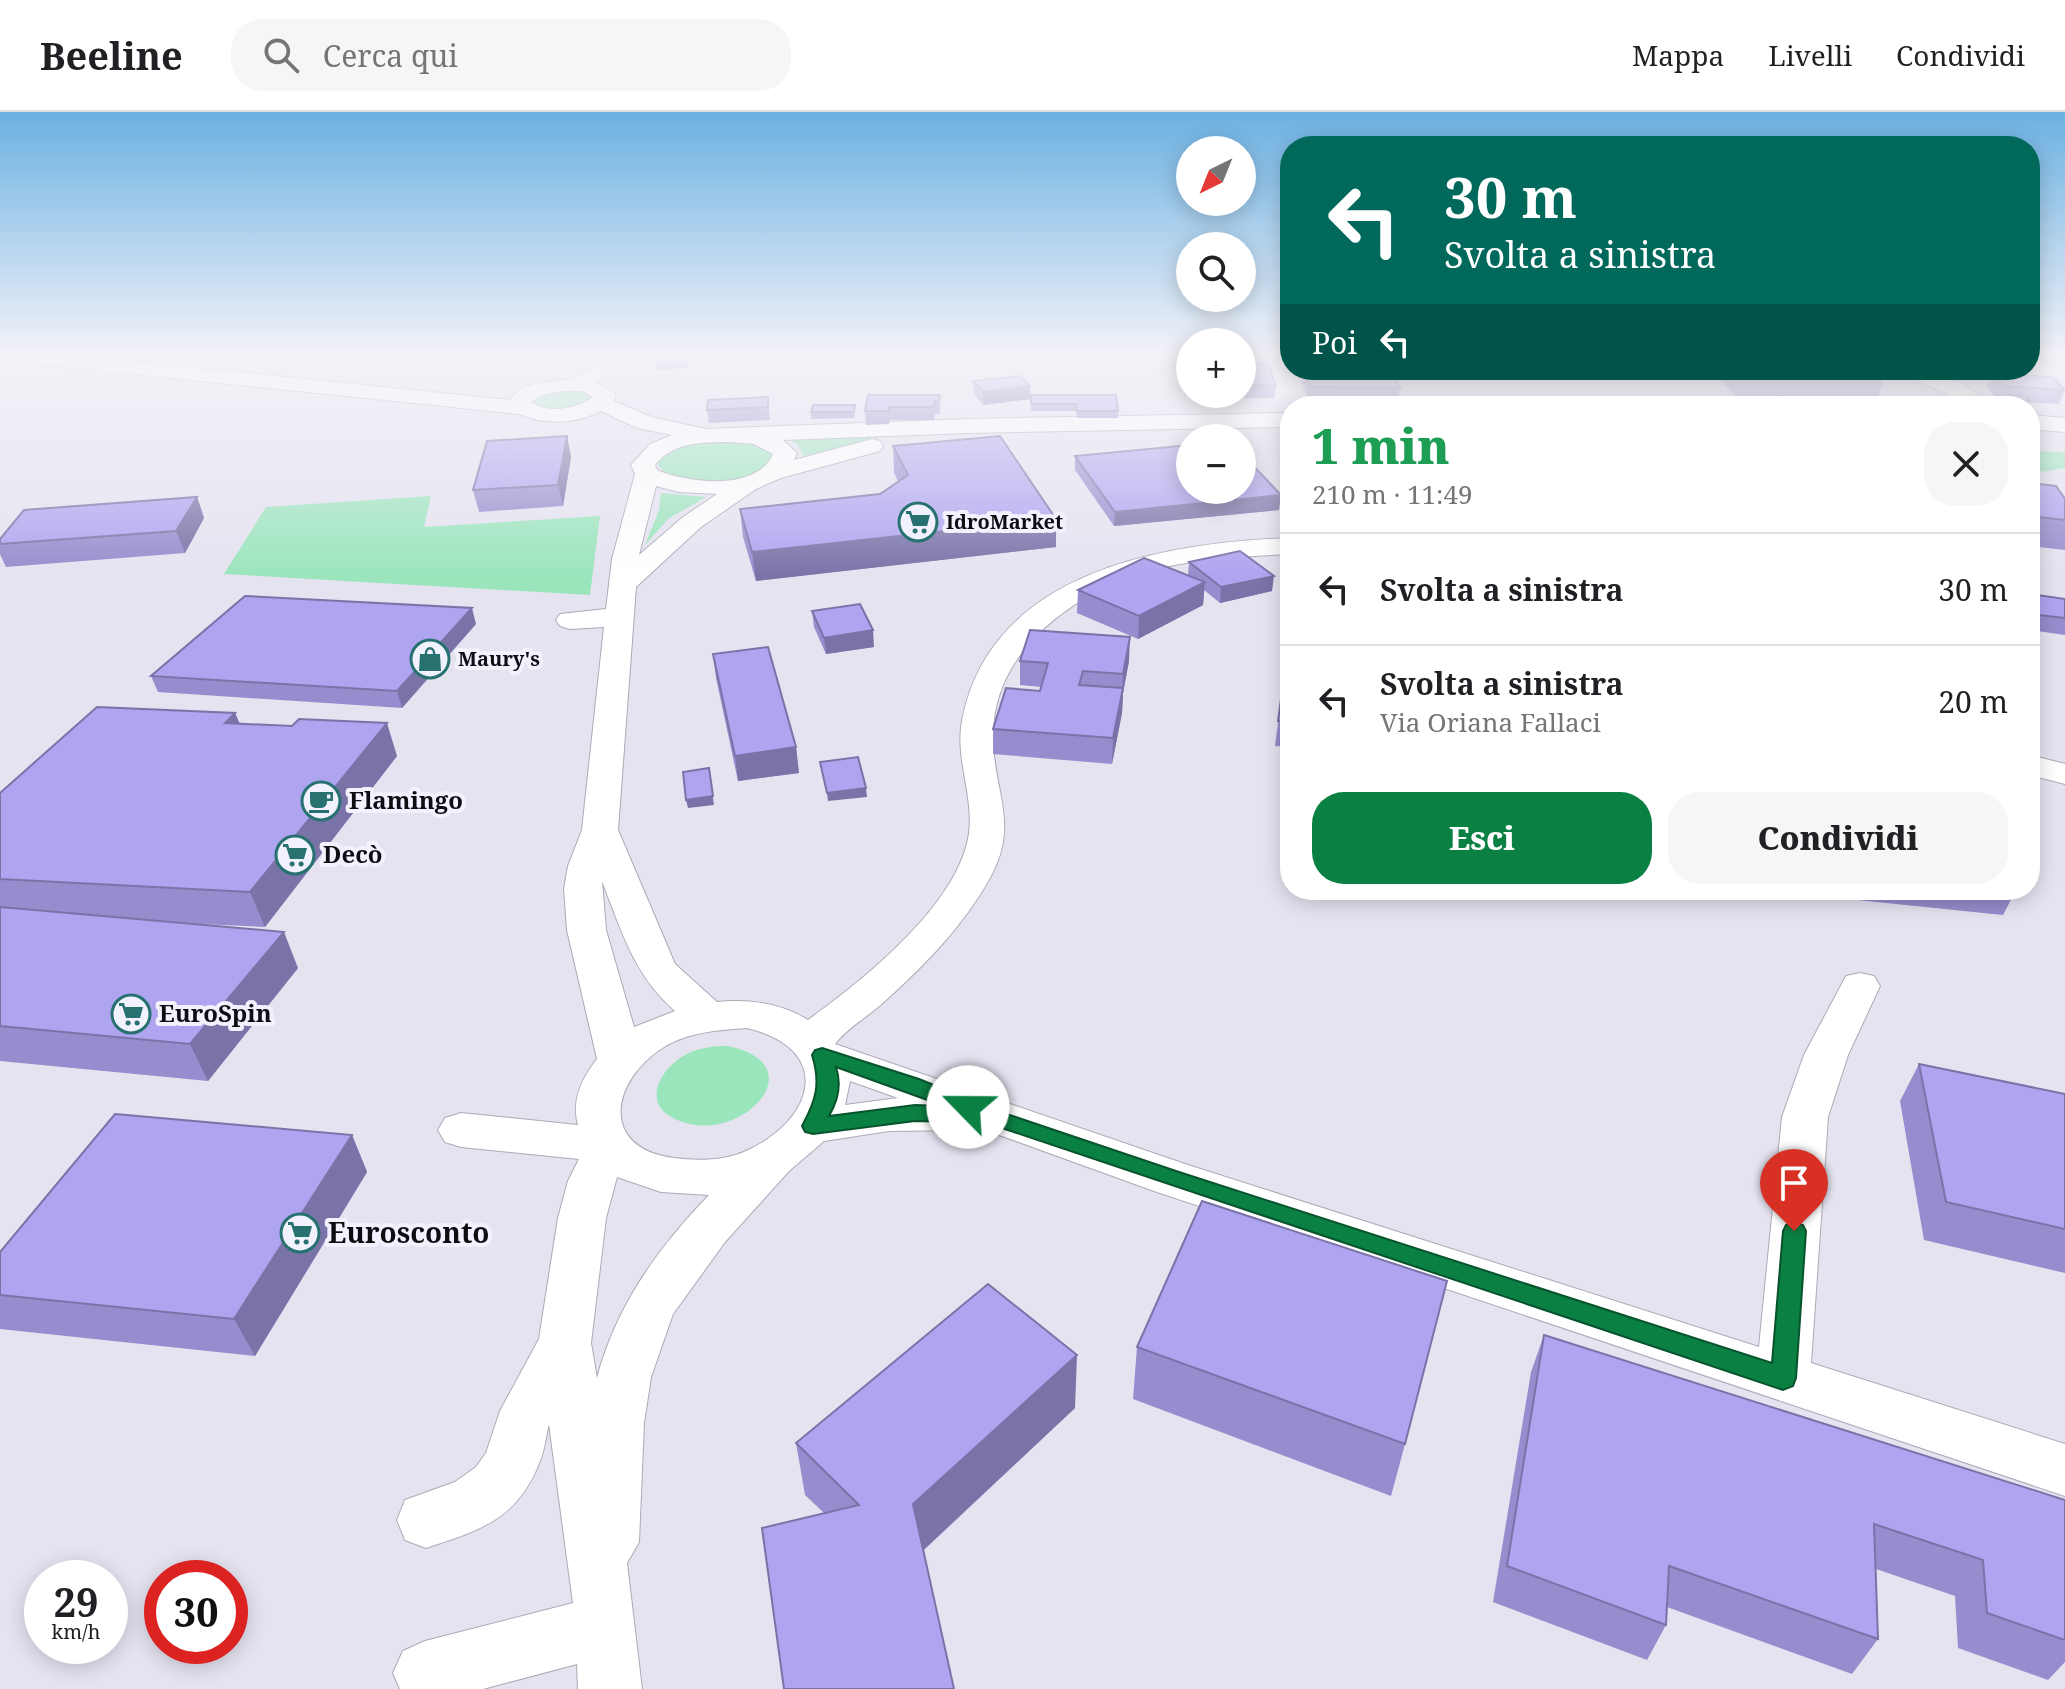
<!DOCTYPE html>
<html lang="it">
<head>
<meta charset="utf-8">
<style>
	body { margin:0; font-family:"Noto Serif",serif; background:#f6f6f6; color:#202124; height:100vh; display:flex; flex-direction:column; font-size:30px; white-space:nowrap }
	* { box-sizing:border-box; margin:0 }
	p { font-size:26px; color:#757577 }
	.icon { flex:none; width:44px; height:44px; fill:none; stroke:currentColor; stroke-width:2; stroke-linecap:round; stroke-linejoin:round }
	.map { position:relative; flex:1; overflow:hidden }
	.panel { position:absolute; left:1280px; top:284px; width:760px; height:504px; display:flex; flex-direction:column; background:#fff; border-radius:32px; box-shadow:0 4px 20px #0003 }
	.panel>* { flex:none }
	.guide { position:absolute; left:1280px; top:24px; width:760px; height:244px; border-radius:32px; box-shadow:0 4px 20px #0003; background:#00695c; color:#fff; overflow:hidden }
	.needle { width:52px; rotate:223deg }
	.controls { position:absolute; left:1176px; top:24px; display:grid; gap:16px }
	.controls a { display:grid; place-items:center; width:80px; height:80px; border-radius:50%; background:#fff; box-shadow:0 4px 20px #0003; font-size:40px }
	.speed { position:absolute; left:24px; top:1448px; display:flex; gap:16px; font-size:40px; font-weight:700; text-align:center }
	.speed>* { display:grid; place-content:center; width:104px; height:104px; border-radius:50%; background:#fff; box-shadow:0 4px 20px #0003; line-height:1 }
	.speed small { font-size:20px; font-weight:400 }
	.speed .limit { border:12px solid #d22; background:#fff; color:#111 }
	.pin { position:absolute; display:grid; place-items:center; width:68px; height:68px; color:#fff; margin:-82px -34px; border-radius:50% 50% 50% 0; rotate:-45deg; box-shadow:0 0 8px #0007 }
	.pin .icon { rotate:45deg }
	.me { position:absolute; width:88px; margin:-44px; rotate:293deg; stroke-linejoin:round; filter:drop-shadow(0 0 6px #0008) }
	.turn { display:flex; align-items:center; gap:28px; height:168px; padding:0 32px; font-size:36px }
	.turn .icon { width:104px; height:104px; stroke-width:2.5 }
	.turn b { display:block; font-size:56px; line-height:68px }
	.then { display:flex; align-items:center; height:76px; padding:0 32px; background:#0003; gap:16px; font-size:30px }
	.round { display:grid; place-items:center; flex:none; width:84px; height:84px; border-radius:32px; background:#f6f6f6 }
	.headline { display:flex; align-items:center; justify-content:space-between; height:136px; padding:0 32px }
	h1 { font-size:48px; font-weight:800; line-height:60px; color:#1e9e55 }
	.button { display:flex; gap:16px; margin-top:auto; padding:16px 32px }
	.button a { flex:1; height:92px; border-radius:32px; background:#0b8043; color:#fff; font-size:32px; font-weight:800; line-height:92px; text-align:center }
	.button a+a { background:#f6f6f6; color:#202124 }
	ul { padding:0; list-style:none }
	li { display:flex; align-items:center; gap:24px; height:112px; padding:0 32px; border-top:2px solid #e0e0e0 }
	li div { flex:1 }
	li b { display:block; font-size:30px }
	li em { font-style:normal }
	header { display:flex; align-items:center; gap:48px; box-sizing:border-box; height:112px; padding:0 40px; background:#fff; border-bottom:2px solid #e0e0e0 }
	header strong { font-size:38px }
	nav { display:flex; gap:44px; margin-inline-start:auto; font-size:28px }
	.search { width:560px; height:72px; background:#f6f6f6; display:flex; align-items:center; gap:20px; box-sizing:border-box; padding:0 28px; border-radius:32px; color:#757577; font-size:30px }
	.map>svg:first-child { display:block }
	.green { fill:#9be5bd }
	.lines { fill:none; stroke-linecap:round; stroke-linejoin:round }
	.minor-casing { stroke:#abaab6; stroke-width:2 }
	.minor { fill:#fff; fill-rule:evenodd }
	.wall { fill:#968dce }
	.shaded-wall { fill:#7a73a8 }
	.building { fill:#afa4f0; stroke:#7a73a8; stroke-width:2 }
	.route { fill:#0b8043; stroke:#07532c; stroke-width:2; fill-rule:evenodd }
	.labels { text-anchor:middle; stroke-width:8; stroke-linejoin:round; paint-order:stroke }
	.far-poi-label { font-size:20px; font-weight:bold; fill:#0e0e12; stroke:#f2f1fe; text-anchor:start }
	.poi-label { font-size:24px; font-weight:bold; fill:#0e0e12; stroke:#f2f1fe; text-anchor:start }
	.near-poi-label { font-size:28px; font-weight:bold; fill:#0e0e12; stroke:#f2f1fe; text-anchor:start }
</style>
</head>
<body>
<header>
<strong>Beeline</strong>
<div class="search"><svg class="icon" aria-label="search" viewBox="0 0 24 24"><circle cx="10" cy="10" r="6"/><path d="M15 15l6 6"/></svg>Cerca qui</div>
<nav><a>Mappa</a><a>Livelli</a><a>Condividi</a></nav>
</header>
<div class="map">
<svg width="2065" height="1577" viewBox="0 0 2065 1577">
	<rect width="100%" height="100%" fill="#e5e3f0"/>
	<g class="green">
		<path d="M 556,278 L 586,278 L 596,286 C 576,294 554,305 534,290 L 539,283 Z"/>
		<polygon points="896,321 803,344 798,333 787,326"/>
		<path d="M 697,329 L 749,329 L 771,338 L 774,345 C 770,349 766,356 761,359 C 740,374 673,376 658,353 C 663,337 682,334 697,329 Z"/>
		<polygon points="2030,339 2065,340 2065,356 2041,360 2030,356"/>
		<polygon points="661,381 706,385 668,407 645,433 659,398"/>
		<polygon points="431,384 424,415 600,404 590,483 224,462 266,395"/>
		<path d="M 727,934 C 820,952 738,1038 675,1007 C 638,990 664,951 691,940 C 703,935 715,934 727,934 Z"/>
	</g>
	<g class="lines">
		<g class="minor-casing">
			<g id="minor">
				<path d="M 7,244 L 80,244 L 510,288 C 522,268 550,271 569,267 C 591,262 597,244 623,244 L 625,248 L 622,252 L 595,270 L 616,282 L 614,289 L 651,305 L 706,317 L 969,307 L 1290,301 L 1290,315 L 969,321 L 783,328 L 797,341 L 794,348 L 872,327 L 880,329 L 883,334 L 880,339 L 781,366 L 756,377 L 701,415 L 636,475 L 618,718 L 675,852 L 717,890 C 749,887 781,891 808,908 C 862,869 947,801 966,735 C 979,693 954,651 962,609 C 990,459 1164,431 1290,426 L 1290,442 C 1249,444 1209,446 1169,454 C 1086,472 990,533 993,628 C 994,680 1019,712 991,764 C 965,812 925,853 885,889 C 870,903 846,917 835,932 L 1188,1053 L 1759,1235 L 1782,1005 L 1804,943 L 1846,864 L 1860,861 L 1874,864 L 1880,874 L 1848,943 L 1828,1005 L 1811,1251 L 2065,1332 L 2065,1384 L 1154,1079 L 977,1015 L 965,1018 L 889,1019 L 824,1029 L 789,1059 L 725,1130 L 673,1202 L 651,1265 L 644,1311 L 639,1430 L 627,1451 L 642,1577 L 578,1577 L 577,1552 L 483,1577 L 400,1577 L 393,1561 L 403,1539 L 425,1529 L 573,1491 L 549,1312 C 546,1324 545,1337 540,1349 C 518,1407 481,1418 426,1436 L 405,1428 L 397,1408 L 405,1388 L 455,1370 L 476,1355 L 486,1341 L 500,1299 L 539,1227 L 558,1106 L 568,1069 L 579,1047 L 461,1035 L 445,1030 L 438,1018 L 445,1006 L 461,1001 L 578,1013 C 571,988 582,966 597,947 L 567,818 L 564,777 L 568,754 L 582,718 L 604,515 L 570,517 L 560,514 L 556,508 L 560,502 L 606,497 L 612,447 L 635,362 L 631,353 L 650,332 L 672,323 L 637,316 L 601,299 C 575,312 545,313 519,302 L 17,250 ZM 561,279 L 582,279 L 593,285 C 576,297 549,302 531,290 L 541,284 ZM 730,330 L 754,332 L 773,342 C 757,380 687,371 657,358 L 655,353 C 673,330 703,330 730,330 ZM 656,374 L 679,380 L 717,382 L 683,405 L 639,443 ZM 602,769 C 621,817 634,864 675,899 L 634,915 L 606,818 ZM 747,916 C 835,937 815,1008 746,1039 C 725,1049 697,1049 674,1046 C 598,1036 611,968 664,935 C 689,920 718,918 747,916 ZM 850,969 L 898,986 L 845,993 ZM 617,1065 L 661,1080 L 709,1083 C 658,1136 616,1194 597,1266 L 591,1231 L 606,1106 Z"/>
				<path d="M 1897,258 C 1928,258 1968,267 1989,294 L 1964,294 L 1944,280 L 1900,262 Z"/>
				<polygon points="2030,303 2065,306 2065,320 2030,317"/>
				<polygon points="2030,643 2065,652 2065,672 2030,663"/>
			</g>
		</g>
		<use href="#minor" class="minor"/>
	</g>
	<g class="wall">
		<polygon points="1242,251 1276,273 1274,286 1238,286 1236,282 1242,282"/>
		<polygon points="1302,258 1391,258 1400,276 1398,289 1309,288 1301,269"/>
		<polygon points="1713,258 1873,258 1884,267 1878,286 1736,284 1713,261"/>
		<polygon points="1992,262 2065,278 2059,292 2030,290 2028,294 2011,294 2008,288 1998,288 1987,275"/>
		<polygon points="973,269 1030,287 983,293 974,282"/>
		<polygon points="940,283 940,302 935,302 934,308 890,308 889,312 866,313 865,299"/>
		<polygon points="1031,283 1118,299 1118,306 1077,306 1076,299 1031,299"/>
		<polygon points="768,285 770,308 709,311 707,298"/>
		<polygon points="855,293 854,306 811,307 811,300"/>
		<polygon points="567,324 571,345 563,394 479,400 473,378"/>
		<polygon points="893,334 1056,435 756,469 743,425 740,397 880,382 898,369 894,361"/>
		<polygon points="1075,344 1279,398 1114,414 1075,358"/>
		<polygon points="2030,371 2065,387 2065,438 2030,434"/>
		<polygon points="197,385 204,406 185,441 6,455 0,442 0,427"/>
		<polygon points="1189,450 1272,479 1220,491 1204,478 1203,493 1138,527 1077,501 1078,478 1188,463"/>
		<polygon points="2030,482 2065,487 2065,523 2030,518"/>
		<polygon points="812,499 874,535 826,542 814,515"/>
		<polygon points="476,512 402,596 158,580 151,564"/>
		<polygon points="713,542 796,635 799,661 738,669 716,566"/>
		<polygon points="1020,549 1129,549 1123,581 1122,601 1112,652 993,642 993,617 1040,579 1041,575 1020,573"/>
		<polygon points="1284,565 1290,566 1290,635 1275,634"/>
		<polygon points="235,601 240,612 397,644 265,815 175,811 298,856 208,969 0,949 0,681"/>
		<polygon points="1806,778 2016,778 2003,803 1808,783"/>
		<polygon points="1919,952 2065,982 2065,1161 1924,1128 1900,989"/>
		<polygon points="352,1023 367,1060 255,1244 0,1217 0,1140"/>
		<polygon points="1544,1223 2065,1388 2065,1550 2048,1568 1958,1536 1955,1484 1876,1457 1878,1527 1852,1562 1667,1495 1666,1513 1647,1548 1493,1490 1531,1260"/>
		<polygon points="1137,1235 1405,1332 1391,1384 1133,1287"/>
		<polygon points="1075,1296 924,1438 824,1401 805,1383 796,1331"/>
	</g>
	<g class="shaded-wall">
		<polygon points="688,249 689,255 658,258 657,252"/>
		<polygon points="1030,274 1030,287 983,293 983,280"/>
		<polygon points="567,324 571,345 563,394 558,373"/>
		<polygon points="1281,383 1279,398 1114,414 1115,400"/>
		<polygon points="197,385 204,406 185,441 176,419"/>
		<polygon points="1056,407 1056,435 756,469 752,440"/>
		<polygon points="1274,464 1272,479 1220,491 1221,475"/>
		<polygon points="1205,470 1203,493 1138,527 1139,504"/>
		<polygon points="472,496 476,512 402,596 397,579"/>
		<polygon points="873,518 874,535 826,542 824,526"/>
		<polygon points="1130,525 1129,549 1123,581 1122,601 1112,652 1113,626 1122,581 1123,562"/>
		<polygon points="235,601 248,633 225,611"/>
		<polygon points="387,611 397,644 265,815 250,780"/>
		<polygon points="796,635 799,661 738,669 735,644"/>
		<polygon points="709,656 714,693 688,696 686,688"/>
		<polygon points="866,676 867,685 828,689 827,681"/>
		<polygon points="284,820 298,856 208,969 190,932"/>
		<polygon points="352,1023 367,1060 255,1244 234,1207"/>
		<polygon points="1077,1243 1075,1296 918,1443 913,1392"/>
	</g>
	<g class="building">
		<polygon points="654,244 687,244 688,249 657,252"/>
		<polygon points="1242,251 1267,251 1276,273 1242,273"/>
		<polygon points="1303,258 1391,258 1400,276 1311,275"/>
		<polygon points="1735,258 1873,258 1884,267 1742,265"/>
		<polygon points="1992,262 2052,265 2065,278 2003,274"/>
		<polygon points="1020,264 1030,274 983,280 973,269"/>
		<polygon points="868,283 940,283 939,289 935,289 934,295 889,295 888,299 865,299"/>
		<polygon points="1031,283 1116,283 1118,299 1077,299 1076,292 1031,292"/>
		<polygon points="2010,283 2025,284 2030,289 2014,288"/>
		<polygon points="768,285 768,295 707,298 708,288"/>
		<polygon points="813,293 855,293 854,300 811,300"/>
		<polygon points="567,324 558,373 473,378 487,329"/>
		<polygon points="1000,324 1056,407 752,440 740,397 880,382 908,363 893,334"/>
		<polygon points="1190,333 1190,378 1242,378 1242,342 1281,383 1115,400 1075,344"/>
		<polygon points="2030,371 2056,374 2065,387 2065,408 2030,404"/>
		<polygon points="197,385 176,419 0,432 0,427 24,398"/>
		<polygon points="1240,439 1274,464 1221,475 1189,450"/>
		<polygon points="1144,446 1205,470 1139,504 1078,478"/>
		<polygon points="2030,482 2065,487 2065,506 2030,502"/>
		<polygon points="245,484 472,496 397,579 151,564"/>
		<polygon points="860,492 873,518 824,526 812,499"/>
		<polygon points="1030,518 1130,525 1123,562 1083,559 1079,573 1123,576 1113,626 993,617 1006,576 1040,579 1048,551 1020,549"/>
		<polygon points="768,535 796,635 735,644 713,542"/>
		<polygon points="1284,565 1290,566 1290,610 1278,609"/>
		<polygon points="97,595 235,601 225,611 292,614 299,607 387,611 250,780 0,767 0,681"/>
		<polygon points="858,645 866,676 827,681 820,650"/>
		<polygon points="709,656 713,684 686,688 683,660"/>
		<polygon points="0,795 284,820 190,932 0,914"/>
		<polygon points="1919,952 2065,982 2065,1117 1946,1090"/>
		<polygon points="115,1002 352,1023 234,1207 0,1183 0,1140"/>
		<polygon points="1202,1089 1447,1169 1405,1332 1137,1235"/>
		<polygon points="988,1172 1077,1243 913,1392 954,1577 784,1577 762,1416 859,1393 796,1331"/>
		<polygon points="1544,1223 2065,1388 2065,1528 1987,1501 1983,1448 1874,1412 1878,1527 1669,1454 1666,1513 1507,1454"/>
	</g>
	<linearGradient id="sky" x2="0" y2="1"><stop stop-color="#6bb1e2"/><stop offset="0.52" stop-color="#f3f2f8"/><stop offset="1" stop-color="#f3f2f8" stop-opacity="0"/></linearGradient>
	<rect width="2065" height="465" fill="url(#sky)"/>
	<path class="route" d="M 822,936 L 919,967 L 976,990 L 979,995 L 995,998 L 1179,1060 L 1772,1251 L 1783,1119 L 1786,1113 L 1794,1110 L 1803,1113 L 1806,1119 L 1796,1266 L 1793,1274 L 1783,1278 L 987,1011 L 915,1009 L 813,1022 L 805,1020 L 802,1014 C 816,988 821,972 812,943 L 815,938 ZM 836,955 L 944,994 L 915,993 L 829,1004 C 838,989 842,973 836,955 Z"/>
	<defs>
		<g id="supermarket-ring" transform="scale(2)"><circle r="9.5" fill="#f2f1fe" stroke="#277171" stroke-width="1.5"/><path d="M-6-5.5h2.5l.6 2H6L4.5 2H-2.5L-4.4-4H-6ZM-1.5 3.2a1.3 1.3 0 1 0 .1 0ZM3 3.2a1.3 1.3 0 1 0 .1 0Z" fill="#277171"/></g>
		<g id="shop-ring" transform="scale(2)"><circle r="9.5" fill="#f2f1fe" stroke="#277171" stroke-width="1.5"/><path d="M-5-2.5h2.3a2.7 3.5 0 0 1 5.4 0H5L5.5 6h-11ZM-1.5-2.5h3a1.5 2.3 0 0 0-3 0Z" fill="#277171"/></g>
		<g id="cafe-ring" transform="scale(2)"><circle r="9.5" fill="#f2f1fe" stroke="#277171" stroke-width="1.5"/><path d="M-5.5-4.5H6V0H3Q3 3.5 0 3.5H-2.5Q-5.5 3.5-5.5 0ZM3-3.2v2h1.7v-2ZM-6 4.5H4V6H-6Z" fill="#277171"/></g>
	</defs>
	<g fill-rule="evenodd">
		<use href="#supermarket-ring" x="918" y="410"/>
		<use href="#shop-ring" x="430" y="547"/>
		<use href="#cafe-ring" x="321" y="689"/>
		<use href="#supermarket-ring" x="295" y="743"/>
		<use href="#supermarket-ring" x="131" y="902"/>
		<use href="#supermarket-ring" x="300" y="1121"/>
	</g>
	<g class="labels">
		<g class="far-poi-label">
			<text x="946" y="417">IdroMarket</text>
			<text x="458" y="554">Maury's</text>
		</g>
		<g class="poi-label">
			<text x="349" y="697">Flamingo</text>
			<text x="323" y="751">Decò</text>
			<text x="159" y="910">EuroSpin</text>
		</g>
		<g class="near-poi-label">
			<text x="328" y="1131">Eurosconto</text>
		</g>
	</g>
</svg>
<div class="controls">
<a><svg class="needle" viewBox="-14 -14 28 28"><path d="M0-13l5 13h-10z" fill="#e53935"/><path d="M0 13l5-13h-10z" fill="#757577"/></svg></a>
<a><svg class="icon" aria-label="search" viewBox="0 0 24 24"><circle cx="10" cy="10" r="6"/><path d="M15 15l6 6"/></svg></a>
<a>+</a>
<a>−</a>
</div>
<div class="speed"><div>29<small>km/h</small></div><div class="limit">30</div></div>
<div class="pin" style="left:1794px;top:1119px;background:#d93025"><svg class="icon" aria-label="arrive" viewBox="0 0 24 24"><path d="M6 21V4h12l-3 4 3 4H6"/></svg></div>
<svg class="me" style="left:968px;top:995px" viewBox="-20 -20 40 40"><circle r="19" fill="#fff"/><path d="M0-13L10 11 0 6-10 11z" fill="#0b8043"/></svg>
<div class="guide">
<div class="turn"><svg class="icon" aria-label="left" viewBox="0 0 24 24"><path d="M17 20v-9H6M10 6l-5 5 5 5"/></svg><div><b>30 m</b>Svolta a sinistra</div></div>
<div class="then">Poi<svg class="icon" aria-label="left" viewBox="0 0 24 24"><path d="M17 20v-9H6M10 6l-5 5 5 5"/></svg></div>
</div>
<section class="panel">
<div class="headline"><div><h1>1 min</h1><p>210 m · 11:49</p></div><a class="round"><svg class="icon" aria-label="close" viewBox="0 0 24 24"><path d="M6 6l12 12M18 6L6 18"/></svg></a></div>
<ul>
<li><svg class="icon" aria-label="left" viewBox="0 0 24 24"><path d="M17 20v-9H6M10 6l-5 5 5 5"/></svg><div><b>Svolta a sinistra</b></div><em>30 m</em></li>
<li><svg class="icon" aria-label="left" viewBox="0 0 24 24"><path d="M17 20v-9H6M10 6l-5 5 5 5"/></svg><div><b>Svolta a sinistra</b><p>Via Oriana Fallaci</p></div><em>20 m</em></li>
</ul>
<div class="button"><a>Esci</a><a>Condividi</a></div>
</section>
</div>
</body>
</html>
